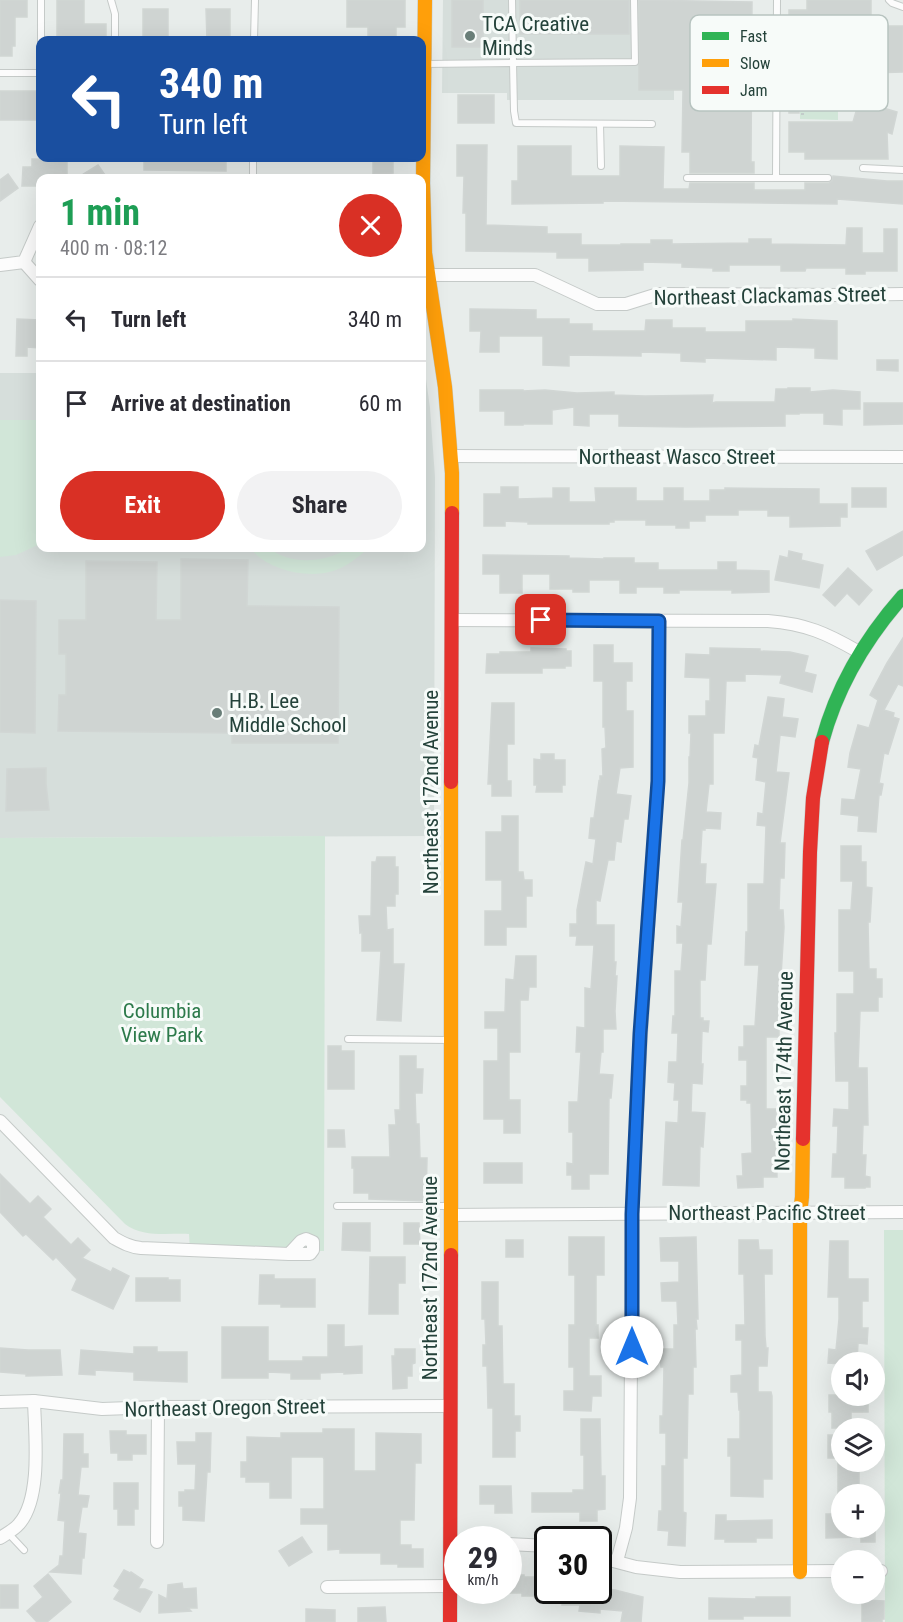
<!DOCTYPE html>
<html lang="en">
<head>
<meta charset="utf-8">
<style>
	body { margin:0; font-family:"Roboto Condensed",sans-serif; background:#f2f2f3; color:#2b2b33; height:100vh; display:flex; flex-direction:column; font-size:22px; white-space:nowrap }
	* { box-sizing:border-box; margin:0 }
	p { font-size:20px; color:#7c7c81 }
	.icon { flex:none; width:33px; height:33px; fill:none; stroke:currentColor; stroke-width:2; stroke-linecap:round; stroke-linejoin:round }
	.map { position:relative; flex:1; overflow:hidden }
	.sheet { position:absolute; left:36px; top:174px; width:390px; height:378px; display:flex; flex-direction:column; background:#fff; border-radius:12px; box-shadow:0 6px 24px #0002 }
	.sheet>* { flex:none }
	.guide { position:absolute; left:36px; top:36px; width:390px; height:126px; border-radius:12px; box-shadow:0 6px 24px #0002; background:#1a4fa0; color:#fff; overflow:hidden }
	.controls { position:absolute; left:831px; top:1352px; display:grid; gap:12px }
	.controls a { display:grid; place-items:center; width:54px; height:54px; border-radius:50%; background:#fff; box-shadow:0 6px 24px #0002; font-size:30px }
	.speed { position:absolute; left:444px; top:1526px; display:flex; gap:12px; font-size:30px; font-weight:700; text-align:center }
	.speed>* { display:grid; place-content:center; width:78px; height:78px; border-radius:50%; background:#fff; box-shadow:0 6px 24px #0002; line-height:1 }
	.speed small { font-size:15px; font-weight:400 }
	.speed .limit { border:3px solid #111; border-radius:9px; background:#fff; color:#111 }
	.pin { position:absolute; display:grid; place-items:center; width:51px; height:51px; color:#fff; margin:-26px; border-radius:12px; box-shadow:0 3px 9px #0006 }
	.me { position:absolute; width:66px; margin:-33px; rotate:0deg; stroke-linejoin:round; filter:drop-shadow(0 0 4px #0008) }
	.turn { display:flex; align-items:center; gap:21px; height:126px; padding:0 24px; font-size:27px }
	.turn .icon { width:78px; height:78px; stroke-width:2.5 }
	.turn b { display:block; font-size:42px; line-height:51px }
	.round { display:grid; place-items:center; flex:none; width:63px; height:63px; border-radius:32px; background:#f2f2f3 }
	.headline { display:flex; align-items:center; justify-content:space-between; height:102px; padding:0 24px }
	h1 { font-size:36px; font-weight:700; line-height:45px; color:#1e9e55 }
	.cta { display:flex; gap:12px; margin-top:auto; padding:12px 24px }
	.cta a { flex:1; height:69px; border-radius:36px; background:#d93025; color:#fff; font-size:24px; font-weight:700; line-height:69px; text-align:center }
	.cta a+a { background:#f2f2f3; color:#2b2b33 }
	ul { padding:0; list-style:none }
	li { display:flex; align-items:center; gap:18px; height:84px; padding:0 24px; border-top:2px solid #e1e1e2 }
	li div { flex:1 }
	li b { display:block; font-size:22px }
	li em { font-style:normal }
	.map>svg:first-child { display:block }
	.built { fill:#d6dedb }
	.green { fill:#d1e6d8 }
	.building { fill:#cfd4d2; stroke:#d1d6d4; stroke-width:1.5 }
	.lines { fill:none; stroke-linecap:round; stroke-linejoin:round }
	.lane-casing { stroke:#c5cac8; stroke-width:8 }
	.street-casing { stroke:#c5cac8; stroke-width:14 }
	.fast-casing { stroke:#c3cbc8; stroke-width:15 }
	.slow-casing { stroke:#c3cbc8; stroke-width:15 }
	.jam-casing { stroke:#c3cbc8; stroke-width:15 }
	.path { stroke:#c3ccca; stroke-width:2; stroke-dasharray:3 4.5; stroke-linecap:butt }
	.lane { stroke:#fcfcfc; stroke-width:6 }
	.street { stroke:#fcfcfc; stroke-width:12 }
	.fast { stroke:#30b455; stroke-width:14 }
	.slow { stroke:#ff9f0a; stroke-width:14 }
	.jam { stroke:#e5322d; stroke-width:14 }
	.route-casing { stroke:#114b97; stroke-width:15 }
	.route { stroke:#1a73e8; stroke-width:10 }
	.poi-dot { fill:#697e78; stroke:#f7fbf9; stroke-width:2 }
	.labels { text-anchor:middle; stroke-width:6; stroke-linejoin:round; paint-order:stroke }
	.poi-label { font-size:21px; fill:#24423a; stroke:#f7fbf9; text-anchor:start }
	.street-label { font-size:21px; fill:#24423a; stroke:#f7fbf9 }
	.park-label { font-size:21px; fill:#2d7a4b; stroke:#f7fbf9 }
	.key { fill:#f7fbf9; stroke:#b8c4c0; stroke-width:1.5 }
	.key-label { font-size:16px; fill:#24423a }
</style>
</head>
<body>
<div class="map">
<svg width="903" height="1622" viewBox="0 0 903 1622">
	<rect width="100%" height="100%" fill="#e8edeb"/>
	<g class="built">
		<polygon points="443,0 674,0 674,100 507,100 507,93 442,93"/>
		<polygon points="422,350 430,408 435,477 434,836 0,838 0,373 40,373 40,548 422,548"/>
	</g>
	<g class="green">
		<polygon points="802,72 838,73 838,120 800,119 800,73"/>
		<polygon points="0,420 40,420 40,544 16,555 0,557"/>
		<path d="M 250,548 L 269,548 C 287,563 316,563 337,554 C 341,553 345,548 349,548 C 355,546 362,547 368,548 C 358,558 346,567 333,571 C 306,579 267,570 250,548 Z"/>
		<path d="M 325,836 L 324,1251 L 190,1251 L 189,1234 C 168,1233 143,1238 125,1224 L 0,1097 L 0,838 Z"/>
		<polygon points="884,1230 903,1230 903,1622 885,1622"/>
	</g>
	<g class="building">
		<polygon points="0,0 27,0 27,17 15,17 15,46 12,46 12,56 0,56"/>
		<polygon points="57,0 84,0 84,24 106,24 106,40 57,40"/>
		<polygon points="347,0 405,0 405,27 396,27 396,40 368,40 368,27 347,27"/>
		<rect x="452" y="0" width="31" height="47"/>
		<rect x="520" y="0" width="109" height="34"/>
		<polygon points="639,0 752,2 751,162 754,162 754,173 690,173 690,152 682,152 683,90 639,90"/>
		<polygon points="807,0 871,0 871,26 903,26 903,72 870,73 870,104 897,112 892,134 887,132 888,159 805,159 805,152 789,152 789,122 853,122 860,98 848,98 848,69 800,69 799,113 789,113 789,10 807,10"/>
		<rect x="143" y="9" width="25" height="31"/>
		<polygon points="206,9 230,9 230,40 207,40"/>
		<rect x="0" y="91" width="40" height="29"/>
		<rect x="458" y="95" width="36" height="28"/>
		<polygon points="457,145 487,145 486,225 547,227 547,234 581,234 581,245 621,245 621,244 651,244 651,240 672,240 672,244 749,243 749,239 771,239 771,244 846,245 847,228 862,228 862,253 884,253 884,229 897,229 897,271 865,271 865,274 846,274 846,268 806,268 805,271 781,271 781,265 729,265 729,271 713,271 713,268 682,267 682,263 643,262 643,270 589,271 589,258 557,258 557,252 466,251 466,213 463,213 464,176 457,176"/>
		<polygon points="518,146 571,146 571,176 620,176 620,146 664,147 663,189 689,189 690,183 754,183 754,190 805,190 805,183 829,183 832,181 833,176 887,181 903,181 903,204 837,199 837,204 603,201 603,203 512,204 512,181 518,181"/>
		<polygon points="144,158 226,158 226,171 144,170"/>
		<polygon points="373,158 393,158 393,173 373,174"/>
		<polygon points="32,159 67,160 67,178 40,178 40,186 22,186 23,167 32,167"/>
		<polygon points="98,165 107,178 77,178"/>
		<polygon points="8,174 18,188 0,201 0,180"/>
		<polygon points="470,309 536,310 536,319 569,319 569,324 592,324 592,331 645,331 646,320 672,320 672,328 705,328 705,332 746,332 746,321 793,321 793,319 837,321 837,359 815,358 815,348 776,347 776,360 705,358 705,362 681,361 681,353 641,352 641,356 569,355 569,366 543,365 543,336 499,336 499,352 480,352 481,331 470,331"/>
		<polygon points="17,319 40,320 40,348 27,347 27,356 16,356"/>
		<polygon points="877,360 898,360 898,371 877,370"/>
		<polygon points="788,388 810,388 810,392 833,390 860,392 860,409 842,409 842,425 824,424 824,413 799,413 799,414 785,414 785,426 686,427 619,426 619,414 589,414 589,426 574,425 574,407 552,410 552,424 523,424 523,425 505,425 505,411 480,411 480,390 523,390 523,391 545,390 577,393 614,392 614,395 645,396 713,395 712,403 716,402 775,402 776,389 788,389"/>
		<polygon points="864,403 903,403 903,424 864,425"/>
		<polygon points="501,487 518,487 518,499 553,498 553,488 569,488 569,502 596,502 595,488 636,488 636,501 664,501 664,488 683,488 683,501 710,501 710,490 725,490 725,488 819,489 819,504 847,504 847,517 840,517 840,526 790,527 790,516 768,516 768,510 738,510 738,515 705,515 705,521 689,521 689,528 676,528 676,525 646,525 646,520 614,520 614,522 609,522 609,524 528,524 528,522 505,521 505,526 484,526 484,494 501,494"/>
		<rect x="852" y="488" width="34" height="19"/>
		<polygon points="903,531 903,555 877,570 866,551"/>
		<polygon points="789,551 802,554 801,560 823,565 819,588 775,580 780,556 788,558"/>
		<polygon points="483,555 569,556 569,558 604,559 604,558 634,558 634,563 658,563 658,570 718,570 718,562 736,562 736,570 769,571 769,592 732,593 732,590 679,590 679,593 664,593 664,587 636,587 636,593 620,593 620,580 589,580 589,592 573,592 573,589 550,589 550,574 522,574 522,593 500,593 500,574 483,574"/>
		<polygon points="181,559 248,560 247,606 339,607 338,743 232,743 232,733 58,731 59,695 66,695 66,654 59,654 59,620 86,620 86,561 157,562 156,620 181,620"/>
		<polygon points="848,568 872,590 859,605 847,593 835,606 823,595"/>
		<polygon points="0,600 36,601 35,733 0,732"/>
		<polygon points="903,638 903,686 898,684 884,710 894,713 893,717 899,719 888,754 884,753 879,783 883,784 881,795 879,795 876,832 858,831 859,816 841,814 842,799 855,800 861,769 848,767 850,753 858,725 869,728 878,700 870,695 887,663"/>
		<polygon points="594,645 613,645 613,663 632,663 632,681 626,681 626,711 633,711 633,767 620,768 616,794 631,796 628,819 624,819 621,842 616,841 614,860 608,860 600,901 596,900 596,925 614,925 614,962 616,962 615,976 617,976 615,1011 616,1029 603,1029 603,1052 601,1052 599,1074 613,1075 611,1098 609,1098 608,1174 589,1174 589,1189 572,1189 572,1175 567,1175 567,1163 573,1164 573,1132 569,1132 569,1102 578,1102 581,1052 576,1052 577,1027 585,1028 585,988 591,989 594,945 576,945 577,936 570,936 570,924 577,924 577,910 586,862 593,864 596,839 589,838 591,818 594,818 599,781 600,782 600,776 603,776 602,749 606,748 605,727 603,727 603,681 594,681"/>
		<polygon points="531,648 566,649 566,651 571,651 571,666 565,666 565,668 542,668 542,673 486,673 487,654 500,654 500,652 531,652"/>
		<polygon points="710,648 760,649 760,651 790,652 808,656 804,672 816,675 812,692 780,683 782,675 745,674 745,681 726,681 724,733 713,733 713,784 709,784 706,812 721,813 720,829 705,828 705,830 702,830 700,864 706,864 705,884 716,884 711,944 707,944 705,980 700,980 700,1018 703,1018 703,1021 709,1021 708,1032 702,1031 701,1064 703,1064 702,1084 692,1083 691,1112 705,1113 703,1147 700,1146 699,1186 663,1185 666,1122 678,1123 679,1100 674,1100 675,1083 668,1082 669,1062 677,1062 678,1033 672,1033 673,1016 675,1016 675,971 681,971 683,943 677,943 677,926 681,927 683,902 678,902 682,840 683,840 689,783 689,757 690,757 691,733 689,733 689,716 706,716 706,701 710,701 710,678 685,677 686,654 710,655"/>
		<polygon points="768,697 784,699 782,717 798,719 795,737 780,735 776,772 789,773 780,843 785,843 784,878 780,878 779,910 783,910 784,927 781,976 782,976 778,1021 779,1021 779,1037 766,1037 766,1109 776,1109 777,1177 763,1177 763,1187 738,1188 737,1176 743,1176 742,1154 752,1153 751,1103 747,1103 747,1100 741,1100 741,1086 747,1086 747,1060 739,1060 739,1047 744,1047 744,1026 755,1026 759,965 745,965 746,932 748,932 748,884 764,884 766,826 757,825 758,813 763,814 766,782 756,780 758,758 753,757 755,745 759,746"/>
		<polygon points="492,703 514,703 514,744 507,744 507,781 511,781 511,796 492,796 492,784 488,784"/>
		<polygon points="541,754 554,754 554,760 565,760 565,785 562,785 562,792 536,792 537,785 534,785 534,759 541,760"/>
		<polygon points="46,768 46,784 49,810 6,811 7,769"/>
		<polygon points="502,816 518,816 518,872 523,872 524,880 532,880 532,896 526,896 526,927 506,927 506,945 485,945 485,911 502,911 502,880 486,880 486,832 502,832"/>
		<polygon points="841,846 861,846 861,862 866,862 866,887 872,888 870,922 868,922 869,969 876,969 876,979 882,979 882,997 878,997 878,1011 860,1011 858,1068 867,1068 868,1125 863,1125 862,1155 866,1155 865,1176 870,1177 870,1187 865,1187 865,1188 845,1188 845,1177 832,1177 833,1154 837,1154 838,1126 833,1126 834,1109 849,1110 849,1081 836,1081 835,1033 837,1033 837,994 854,994 854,971 839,971 839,910 851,910 853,881 841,881"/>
		<polygon points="377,857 395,857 395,867 398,867 398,894 395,894 395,906 386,906 387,930 393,929 393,964 404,964 401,1021 377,1020 381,951 362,951 362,932 360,933 359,916 371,916 372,862 376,862"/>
		<polygon points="516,956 536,956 536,987 529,987 528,1000 520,1000 520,1052 509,1052 509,1100 520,1100 520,1133 504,1133 504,1119 484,1119 484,1061 498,1061 498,1028 485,1028 485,1012 505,1012 506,979 514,980"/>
		<polygon points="328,1046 341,1046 341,1051 354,1051 354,1089 328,1089"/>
		<polygon points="400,1056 416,1056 416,1069 423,1069 422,1093 415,1093 416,1124 419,1124 420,1158 427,1158 426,1201 369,1199 369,1193 354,1193 354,1168 352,1168 352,1157 390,1157 389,1125 396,1125 395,1110 400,1110"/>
		<polygon points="328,1130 344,1130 345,1147 328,1147"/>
		<rect x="484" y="1163" width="38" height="20"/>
		<polygon points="0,1174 30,1204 38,1196 51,1209 43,1217 71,1245 78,1238 90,1250 82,1258 111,1272 113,1268 129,1276 113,1309 72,1290 77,1279 56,1257 53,1260 26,1234 23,1236 0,1212"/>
		<polygon points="343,1223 370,1223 370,1251 342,1250"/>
		<polygon points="404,1223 419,1223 420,1244 404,1244"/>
		<polygon points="569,1237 604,1237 604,1275 596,1275 596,1325 598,1325 598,1338 589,1338 589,1376 601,1376 601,1396 592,1396 591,1411 564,1410 564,1391 574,1391 574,1367 569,1367 569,1325 575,1325 575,1275 569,1275"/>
		<polygon points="696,1237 698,1319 696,1319 697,1329 695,1329 696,1367 693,1367 693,1394 688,1394 687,1458 683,1458 683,1512 686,1513 685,1546 668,1545 669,1531 658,1530 659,1511 662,1511 662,1466 666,1466 666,1433 660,1433 660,1416 663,1416 664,1367 661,1367 660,1349 674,1349 674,1325 678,1325 677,1301 662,1301 661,1283 679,1282 679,1261 661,1261 660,1238"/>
		<rect x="506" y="1240" width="17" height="17"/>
		<polygon points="739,1240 758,1240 759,1250 772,1250 772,1274 764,1274 765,1336 766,1348 768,1348 767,1366 758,1366 758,1392 771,1392 772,1396 772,1479 763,1479 763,1497 731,1496 731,1456 728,1456 728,1439 740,1439 740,1410 739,1410 738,1392 731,1392 731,1376 742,1375 742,1340 736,1340 736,1325 745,1325 744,1274 739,1274"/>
		<polygon points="830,1241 848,1241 848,1279 868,1279 868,1301 862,1301 862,1328 868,1328 867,1344 858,1343 857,1362 842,1362 842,1364 828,1363 829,1349 836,1350 839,1319 839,1297 828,1297"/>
		<polygon points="370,1257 405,1257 405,1283 398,1283 398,1314 369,1314"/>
		<polygon points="260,1275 274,1275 274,1279 315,1279 315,1307 281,1307 281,1304 259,1304"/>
		<polygon points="136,1278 168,1278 168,1280 180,1280 180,1301 136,1301"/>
		<polygon points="482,1282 498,1282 498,1326 502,1326 503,1384 514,1384 514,1416 520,1416 520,1431 515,1431 515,1457 493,1457 493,1408 488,1408 487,1366 483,1366 483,1345 486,1345 485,1319 482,1319"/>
		<polygon points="328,1325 344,1325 344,1347 362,1346 362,1373 344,1374 344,1372 320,1373 320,1379 291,1379 291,1373 268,1372 268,1378 222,1378 222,1327 268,1327 268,1361 303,1361 303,1357 328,1357"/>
		<polygon points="134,1347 157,1347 157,1352 187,1352 187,1382 134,1380 134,1372 95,1370 95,1375 79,1374 81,1350 134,1354"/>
		<polygon points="0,1348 28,1350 60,1350 62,1375 26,1376 26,1374 0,1372"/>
		<polygon points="395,1349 415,1349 415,1363 412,1364 412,1376 407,1376 407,1388 393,1389 392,1356 395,1356"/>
		<polygon points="829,1395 868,1395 868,1412 851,1412 851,1428 832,1428 832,1412 829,1412"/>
		<polygon points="581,1419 600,1419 601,1476 605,1476 605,1509 597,1510 597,1521 580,1521 580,1512 532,1512 532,1493 573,1493 573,1490 584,1490 584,1455 581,1455"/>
		<polygon points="323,1429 354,1429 354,1471 376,1471 376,1433 421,1434 421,1463 415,1463 414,1520 400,1520 400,1545 411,1545 411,1549 423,1549 423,1567 398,1567 398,1564 381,1564 381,1553 340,1553 340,1549 328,1550 328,1524 301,1524 301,1509 324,1509 324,1459 323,1457 291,1457 291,1498 270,1498 270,1482 246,1482 246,1477 241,1477 241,1462 247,1462 247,1437 281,1438 281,1433 323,1433"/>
		<polygon points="110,1431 126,1431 126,1435 146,1435 146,1454 132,1454 132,1460 118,1460 118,1453 111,1453"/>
		<polygon points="196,1433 211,1433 210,1472 207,1472 204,1521 183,1520 183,1506 179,1506 179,1492 185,1492 185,1490 195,1490 196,1464 178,1464 177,1442 196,1442"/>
		<polygon points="64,1434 83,1434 83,1454 88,1454 88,1467 81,1467 78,1495 89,1496 87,1507 82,1507 78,1533 86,1534 84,1558 82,1558 81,1574 50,1572 59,1565 60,1556 63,1556 65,1521 58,1520 61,1493 59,1493 61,1480 63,1480"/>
		<rect x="828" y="1435" width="14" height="23"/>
		<rect x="838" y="1463" width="21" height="31"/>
		<polygon points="114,1483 138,1483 138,1509 134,1509 134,1525 118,1525 118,1509 114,1509"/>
		<polygon points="480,1486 511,1486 512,1513 495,1513 495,1504 480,1504"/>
		<polygon points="826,1514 842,1514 842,1527 875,1527 875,1542 861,1542 861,1537 826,1538"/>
		<polygon points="716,1515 726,1515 726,1521 772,1520 772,1538 756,1538 756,1542 725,1542 725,1539 715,1539"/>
		<polygon points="302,1537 312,1552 289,1566 279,1551"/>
		<polygon points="124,1570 130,1573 131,1572 143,1580 138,1589 145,1589 152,1592 140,1612 114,1599 120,1590 114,1586"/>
		<polygon points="48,1574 71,1602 47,1622 37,1622 27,1611 43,1597 34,1586"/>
		<polygon points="508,1575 524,1575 524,1577 548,1577 548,1596 522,1596 522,1593 508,1593"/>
		<polygon points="182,1583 183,1589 196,1588 197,1608 188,1608 191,1611 159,1613 159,1595 167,1599 168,1585"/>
		<rect x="0" y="1585" width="18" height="23"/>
		<polygon points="598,1588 615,1590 643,1597 641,1622 621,1622 623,1611 600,1609 600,1613 579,1611 580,1605 562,1605 562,1590 598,1590"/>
		<polygon points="756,1597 790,1597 790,1616 743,1616 743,1619 709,1619 709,1598 756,1599"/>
		<polygon points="862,1600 884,1601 884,1619 882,1619 882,1622 862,1622"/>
		<polygon points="385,1607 386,1622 358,1622 358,1608"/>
		<polygon points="306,1609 335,1610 335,1622 306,1622"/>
	</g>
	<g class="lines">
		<g class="lane-casing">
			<g id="lane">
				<polyline points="41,0 41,40"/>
				<polyline points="111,0 115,14 115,40"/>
				<polyline points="512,0 513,63 635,62 634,0"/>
				<polyline points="889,0 892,3 903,7"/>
				<polyline points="254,40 255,0"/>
				<polyline points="425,64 513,63 514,111 516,123 652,124"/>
				<polyline points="0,73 40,73"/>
				<polyline points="600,124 601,166"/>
				<polyline points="863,168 903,170"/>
				<polyline points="253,175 253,158"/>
				<polyline points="776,177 777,0"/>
				<polyline points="687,178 828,178"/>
				<polyline points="348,1039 450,1040"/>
				<polyline points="337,1206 450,1206"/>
				<polyline points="8,1533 24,1550"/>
			</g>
		</g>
		<g class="street-casing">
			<g id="street">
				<polyline points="24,262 40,280"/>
				<polyline points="0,265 24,262 40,226"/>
				<polyline points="428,275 535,275 597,304 626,304 658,294 839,295 903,294"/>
				<polyline points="451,456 903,457"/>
				<path d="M 452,620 L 768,621 C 806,624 826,633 859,652"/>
				<path d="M 0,1121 L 114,1238 C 123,1243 130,1247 141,1248 L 289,1254 L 310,1254 L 313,1250 L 313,1242 L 306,1239 L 301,1241 L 289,1254"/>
				<polyline points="451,1215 903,1212"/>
				<polyline points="0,1402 34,1401 102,1409 158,1407 450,1406"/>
				<path d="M 0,1538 C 6,1534 14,1530 19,1524 C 42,1498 35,1435 34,1401"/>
				<polyline points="157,1542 158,1407"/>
				<polyline points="508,1544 548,1546"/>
				<polyline points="598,1557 636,1567 680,1572 842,1571"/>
				<polyline points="617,1561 626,1528 630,1498 632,1214 641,1034 658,781 659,621"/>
				<polyline points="874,1571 881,1571"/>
				<polyline points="327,1587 450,1586"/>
			</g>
		</g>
		<g class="fast-casing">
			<path id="fast" d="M 822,742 C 837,686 865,639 903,596"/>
		</g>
		<g class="slow-casing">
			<g id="slow">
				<polyline points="425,0 423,183 425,253 445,387 452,473 452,513"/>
				<polyline points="451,1255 451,782"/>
				<polyline points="800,1572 800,1213 802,1197 803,1139"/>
			</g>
		</g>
		<g class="jam-casing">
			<g id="jam">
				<polyline points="451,782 452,513"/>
				<polyline points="803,1139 810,852 813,798 822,742"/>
				<polyline points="450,1622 451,1255"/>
			</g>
		</g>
		<path class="path" d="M 801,114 L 804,114 C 804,101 804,89 813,79 L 819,78"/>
		<use href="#lane" class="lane"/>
		<use href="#street" class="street"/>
		<use href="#fast" class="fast"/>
		<use href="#slow" class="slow"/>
		<use href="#jam" class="jam"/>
	</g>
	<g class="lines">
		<g class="route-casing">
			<polyline id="route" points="541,620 659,621 658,781 640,1034 632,1214 632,1347"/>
		</g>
		<use href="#route" class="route"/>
	</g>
	<g class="poi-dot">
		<circle cx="470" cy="36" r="6"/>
		<circle cx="217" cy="713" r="6"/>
	</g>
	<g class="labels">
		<g class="poi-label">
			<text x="482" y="31">TCA Creative<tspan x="482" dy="24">Minds</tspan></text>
			<text x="229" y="708">H.B. Lee<tspan x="229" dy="24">Middle School</tspan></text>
		</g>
		<g class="street-label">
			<text transform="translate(770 296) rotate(-1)" y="7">Northeast Clackamas Street</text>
			<text x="677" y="464">Northeast Wasco Street</text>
			<text transform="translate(431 792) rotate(-90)" y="7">Northeast 172nd Avenue</text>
			<text transform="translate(784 1071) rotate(-89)" y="7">Northeast 174th Avenue</text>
			<text x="767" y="1220">Northeast Pacific Street</text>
			<text transform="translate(430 1278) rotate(-90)" y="7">Northeast 172nd Avenue</text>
			<text transform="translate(225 1408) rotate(-1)" y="7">Northeast Oregon Street</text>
		</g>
		<g class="park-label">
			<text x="162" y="1018">Columbia<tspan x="162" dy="24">View Park</tspan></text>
		</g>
	</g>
	<rect x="690" y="15" width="198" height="96" rx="9" class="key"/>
	<rect x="702" y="32" width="27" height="8" fill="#30b455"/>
	<rect x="702" y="59" width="27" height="8" fill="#ff9f0a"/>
	<rect x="702" y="86" width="27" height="8" fill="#e5322d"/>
	<g class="key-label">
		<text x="740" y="42">Fast</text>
		<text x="740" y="69">Slow</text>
		<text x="740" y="96">Jam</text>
	</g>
</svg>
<div class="controls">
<a><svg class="icon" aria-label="sound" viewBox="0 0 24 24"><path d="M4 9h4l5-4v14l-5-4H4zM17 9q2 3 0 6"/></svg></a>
<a><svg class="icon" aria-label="layers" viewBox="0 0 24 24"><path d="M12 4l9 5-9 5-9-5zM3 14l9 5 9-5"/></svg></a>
<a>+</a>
<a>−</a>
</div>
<div class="speed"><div>29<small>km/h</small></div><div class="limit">30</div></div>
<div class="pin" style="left:541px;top:620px;background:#d93025"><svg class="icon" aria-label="arrive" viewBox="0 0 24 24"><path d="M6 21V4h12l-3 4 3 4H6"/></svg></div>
<svg class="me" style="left:632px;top:1347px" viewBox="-20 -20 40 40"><circle r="19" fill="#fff"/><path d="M0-13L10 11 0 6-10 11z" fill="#1a73e8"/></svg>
<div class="guide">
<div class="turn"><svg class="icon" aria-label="left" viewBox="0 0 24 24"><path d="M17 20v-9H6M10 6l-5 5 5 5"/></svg><div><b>340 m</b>Turn left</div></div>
</div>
<section class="sheet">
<div class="headline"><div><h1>1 min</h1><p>400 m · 08:12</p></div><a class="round" style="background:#d93025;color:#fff"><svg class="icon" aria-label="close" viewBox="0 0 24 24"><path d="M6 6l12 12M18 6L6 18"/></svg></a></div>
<ul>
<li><svg class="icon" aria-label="left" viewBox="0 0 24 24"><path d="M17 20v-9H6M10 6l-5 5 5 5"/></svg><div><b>Turn left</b></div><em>340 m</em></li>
<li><svg class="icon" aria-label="arrive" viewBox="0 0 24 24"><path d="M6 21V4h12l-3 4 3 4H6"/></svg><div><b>Arrive at destination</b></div><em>60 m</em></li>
</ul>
<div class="cta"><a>Exit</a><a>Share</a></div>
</section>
</div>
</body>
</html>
